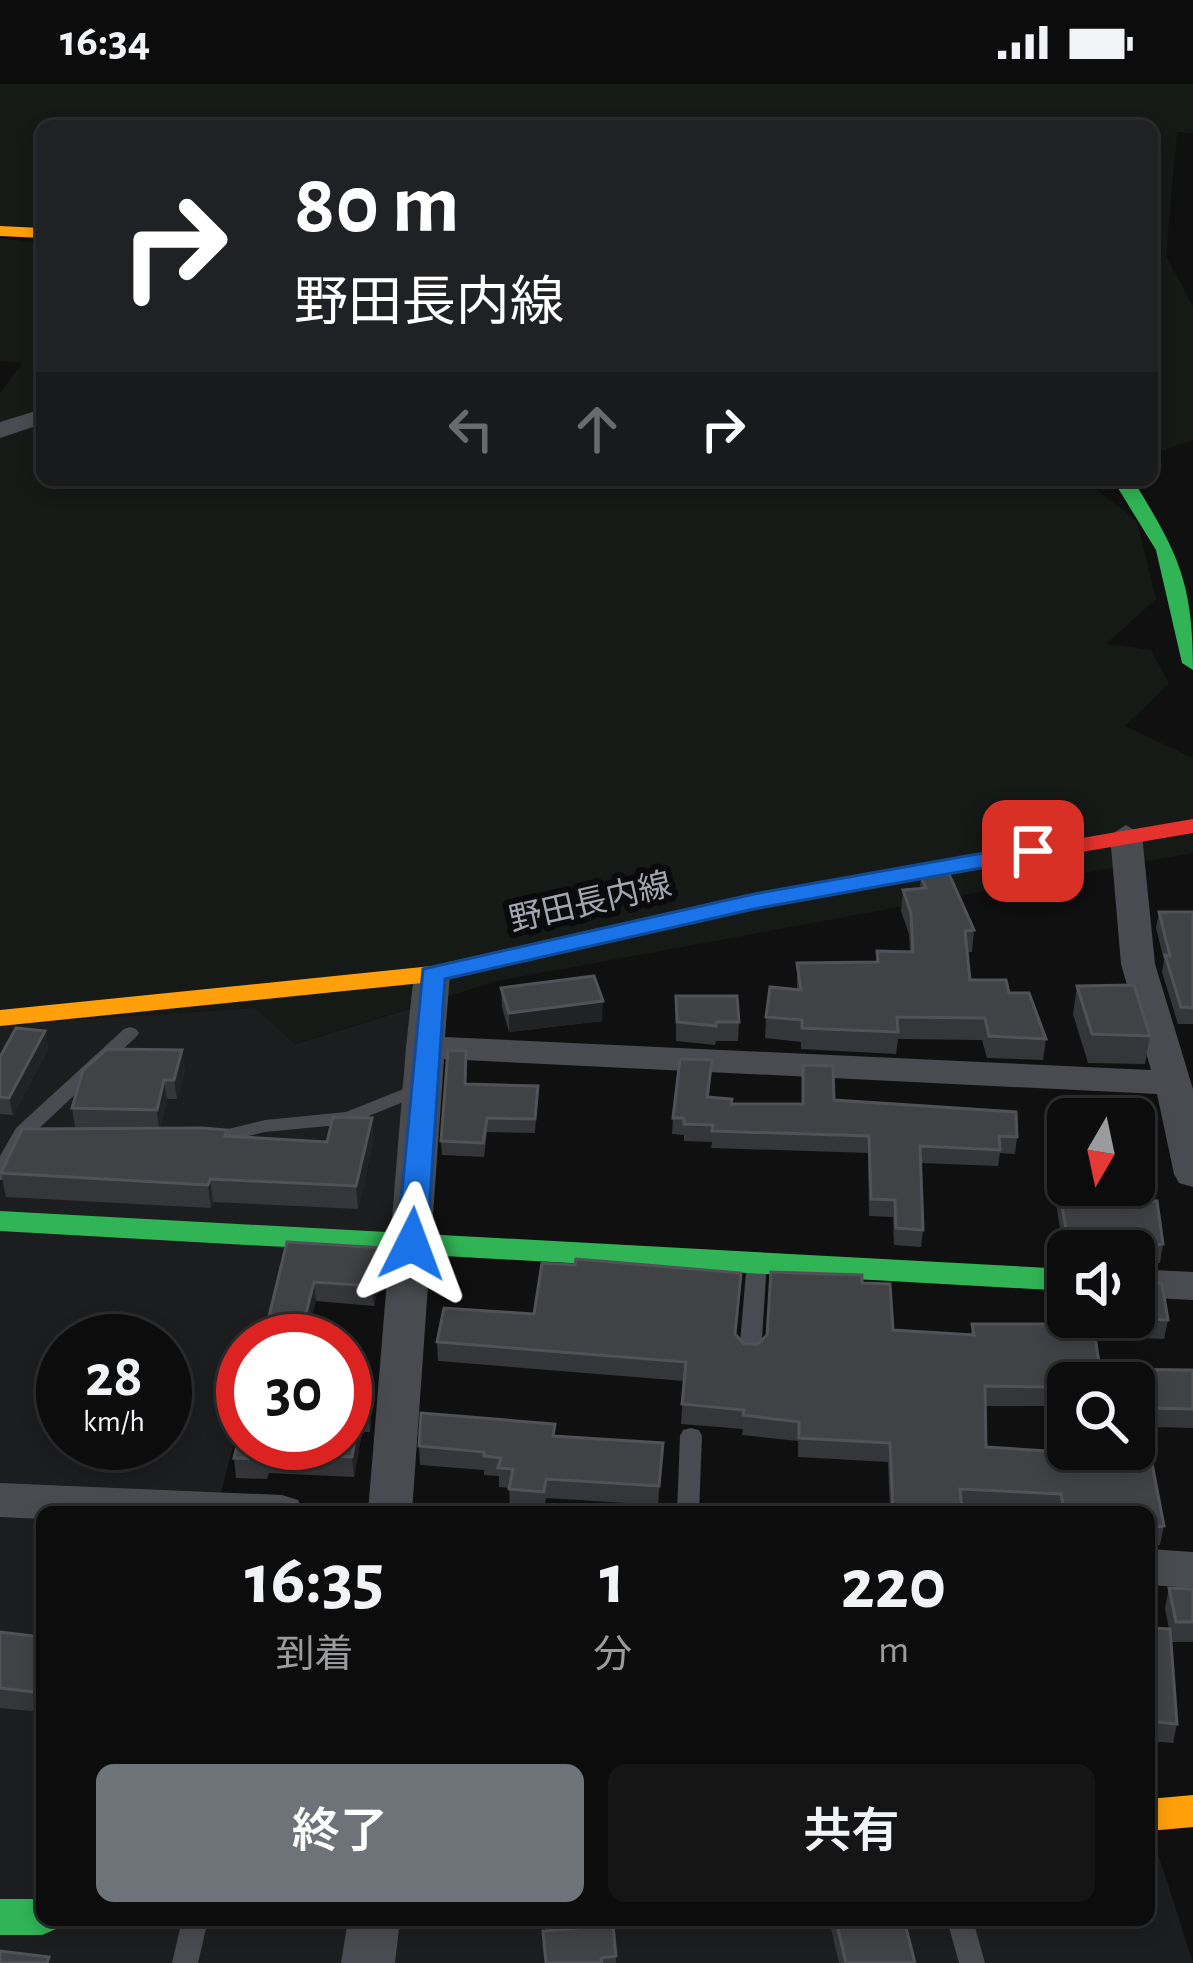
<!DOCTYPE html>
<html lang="ja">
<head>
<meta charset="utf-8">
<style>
	body { margin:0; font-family:"Alegreya Sans","Noto Sans JP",sans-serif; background:#151515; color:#f1f3f6; height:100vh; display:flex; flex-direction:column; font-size:45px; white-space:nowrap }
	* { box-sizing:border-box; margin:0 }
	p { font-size:39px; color:#9a9b9d }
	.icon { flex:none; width:66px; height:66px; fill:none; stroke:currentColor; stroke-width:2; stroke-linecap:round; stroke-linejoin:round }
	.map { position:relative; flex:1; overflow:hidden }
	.details { position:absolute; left:36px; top:1422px; width:1119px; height:420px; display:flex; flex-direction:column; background:#0c0c0c; border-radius:18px; box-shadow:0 6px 18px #0003,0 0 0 3px #2c2c2d }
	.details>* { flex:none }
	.hud { position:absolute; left:36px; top:36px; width:1122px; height:366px; border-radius:18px; box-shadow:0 6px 18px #0003,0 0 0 3px #2c2c2d; background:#202124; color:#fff; overflow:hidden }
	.needle { width:78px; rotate:189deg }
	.controls { position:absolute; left:1047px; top:1014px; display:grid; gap:24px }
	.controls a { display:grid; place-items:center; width:108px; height:108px; border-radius:18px; background:#0c0c0c; box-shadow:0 6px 18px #0003,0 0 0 3px #2c2c2d; font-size:60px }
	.speed { position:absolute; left:36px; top:1230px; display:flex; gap:24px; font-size:60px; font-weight:700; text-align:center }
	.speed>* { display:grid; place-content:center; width:156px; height:156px; border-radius:50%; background:#0c0c0c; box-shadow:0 6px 18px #0003,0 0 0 3px #2c2c2d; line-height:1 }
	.speed small { font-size:30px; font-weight:400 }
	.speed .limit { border:18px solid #d22; background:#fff; color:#111 }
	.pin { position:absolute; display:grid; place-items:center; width:102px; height:102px; color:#fff; margin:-51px; border-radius:24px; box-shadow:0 6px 18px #0006 }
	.me { position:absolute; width:132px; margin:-66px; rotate:3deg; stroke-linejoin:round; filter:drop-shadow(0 0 9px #0008) }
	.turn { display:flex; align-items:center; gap:42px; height:252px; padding:0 60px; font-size:54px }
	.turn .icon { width:156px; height:156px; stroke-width:2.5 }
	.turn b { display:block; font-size:84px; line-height:102px }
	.lanes { display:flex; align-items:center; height:114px; padding:0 60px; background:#0003; justify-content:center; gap:60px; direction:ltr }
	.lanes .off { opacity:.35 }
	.eta { display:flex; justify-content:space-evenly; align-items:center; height:204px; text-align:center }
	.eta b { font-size:72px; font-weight:600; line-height:84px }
	.primary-button { display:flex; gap:24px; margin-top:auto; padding:24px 60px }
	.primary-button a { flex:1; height:138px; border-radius:18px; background:#6e7279; color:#fff; font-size:48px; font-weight:600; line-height:138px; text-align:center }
	.primary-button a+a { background:#151515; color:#f1f3f6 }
	.status { display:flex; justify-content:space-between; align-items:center; height:84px; padding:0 60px; background:#0c0c0c; direction:ltr }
	.status svg { height:33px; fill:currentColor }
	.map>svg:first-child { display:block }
	.built { fill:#1c1d1f; fill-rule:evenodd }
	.green { fill:#151a16 }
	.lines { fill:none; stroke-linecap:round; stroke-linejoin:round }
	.lane { fill:#4a4b50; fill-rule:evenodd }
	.street { fill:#4a4b50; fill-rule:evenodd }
	.fast { fill:#30b455; fill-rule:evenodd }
	.slow { fill:#ff9f0a; fill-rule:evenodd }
	.jam { fill:#e5322d; fill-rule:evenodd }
	.wall { fill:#353639; fill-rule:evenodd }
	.shaded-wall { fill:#212223 }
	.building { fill:#414246; stroke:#505257; stroke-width:3; fill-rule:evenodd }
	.route { fill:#1a73e8; stroke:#114b97; stroke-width:3 }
	.labels { text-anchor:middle; stroke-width:12; stroke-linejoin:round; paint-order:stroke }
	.street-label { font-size:33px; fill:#a1a6b1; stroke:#0a0a0c }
</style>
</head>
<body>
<div class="status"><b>16:34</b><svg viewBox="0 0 49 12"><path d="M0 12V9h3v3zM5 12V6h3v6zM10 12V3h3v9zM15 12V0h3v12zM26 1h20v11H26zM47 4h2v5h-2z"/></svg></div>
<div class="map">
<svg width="1193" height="1879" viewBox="0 0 1193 1879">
	<rect width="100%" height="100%" fill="#101010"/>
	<path class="built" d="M 256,924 L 296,960 L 412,924 L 395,1170 L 286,1162 L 261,1257 L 243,1257 L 243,1324 L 216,1428 L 42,1428 L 42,1836 L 1149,1836 L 1152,1751 L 1193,1879 L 0,1879 L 0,940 ZM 63,1257 L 165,1257 L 165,1359 L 63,1359 Z"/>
	<g class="green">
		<polygon points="0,0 1193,0 1193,49 1177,48 1166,172 1193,222 1193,356 1152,370 1152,42 42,42 42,143 0,142"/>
		<polygon points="0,154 42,160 42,396 1084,396 1137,437 1156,515 1106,560 1151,566 1169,600 1125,642 1193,674 1193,769 497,897 295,960 255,924 0,940 0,309 22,279 0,277"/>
	</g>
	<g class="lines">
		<g class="lane">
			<polygon points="130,943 136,945 139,949 136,953 31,1052 7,1095 0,1096 0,1072 16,1044 124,945"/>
			<polygon points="421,998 430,1004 428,1008 349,1040 265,1048 206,1062 196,1056 199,1052 265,1036 346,1028"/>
			<polygon points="757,1170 764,1172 767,1177 761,1270 757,1275 743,1275 739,1270 747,1177 750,1172"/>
			<polygon points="691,1344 699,1346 702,1352 699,1428 677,1428 680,1352 683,1346"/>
			<polygon points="182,1836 208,1836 198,1879 172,1879"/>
			<polygon points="947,1836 973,1836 985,1879 959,1879"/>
		</g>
		<g class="street">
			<polygon points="42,325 42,340 0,354 0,338"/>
			<polygon points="1126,741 1142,751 1155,880 1193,1005 1193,1103 1179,1099 1174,1090 1157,1010 444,975 412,1428 368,1428 406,963 414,890 420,883 444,883 450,890 445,953 1151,986 1121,880 1110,751"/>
			<polygon points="1134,1185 1193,1188 1193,1216 1134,1213"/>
			<polygon points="0,1399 282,1411 298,1416 304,1428 42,1428 42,1435 0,1433"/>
			<polygon points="1149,1465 1193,1468 1193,1504 1149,1501"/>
			<polygon points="348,1836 400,1836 395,1879 341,1879"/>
		</g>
		<g class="fast">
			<path d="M 1113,396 L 1133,396 C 1178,469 1193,498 1193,586 L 1182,579 L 1156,466 Z"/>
			<polygon points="0,1127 1068,1185 1068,1207 0,1147"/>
			<polygon points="0,1815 42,1815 42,1836 60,1836 56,1845 42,1851 0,1851"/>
		</g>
		<g class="slow">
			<polygon points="0,142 42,144 42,154 0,152"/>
			<polygon points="1005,767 1017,774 1014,779 754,825 432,898 0,942 0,926 432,882 754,809"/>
			<polygon points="1193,1711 1193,1743 1149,1747 1149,1715"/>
		</g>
		<polygon class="jam" points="1193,735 1193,749 1005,781 993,774 1005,767"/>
	</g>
	<g class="wall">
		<polygon points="921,793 974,846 972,868 967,868 970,896 1009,909 1046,955 1043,976 987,974 982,956 898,955 896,970 801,965 801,958 765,954 766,933 797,906 797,879 876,878 877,867 910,868 909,850 901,827 903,806 920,805"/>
		<polygon points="1159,828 1193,828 1193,940 1178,940 1162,888 1164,876 1156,844"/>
		<polygon points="1077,902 1150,952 1145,980 1088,979 1073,930"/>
		<polygon points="501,904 602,937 509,948 502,923"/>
		<polygon points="676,912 739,938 738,957 716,957 715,961 676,957"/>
		<polygon points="45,947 48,965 13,1031 0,1030 0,973"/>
		<polygon points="467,981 466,1000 538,1002 535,1049 487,1048 484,1073 442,1071 441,1057"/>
		<polygon points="185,985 177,1015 167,1015 160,1044 227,1046 228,1052 327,1058 372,1034 373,1058 358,1125 213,1118 211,1124 6,1113 1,1089 109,1045 75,1044 72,1024"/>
		<polygon points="711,993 709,1014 731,1020 802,1020 834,1016 1017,1053 1015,1070 1000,1069 998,1082 920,1079 923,1146 921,1163 894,1161 893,1133 869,1132 868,1069 711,1064 712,1058 684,1057 684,1051 672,1050 673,1034"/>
		<polygon points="1052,1064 1124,1115 1163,1160 1160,1179 1134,1181 1134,1167 1068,1167 1068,1173 1064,1170 1050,1082"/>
		<polygon points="287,1158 383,1183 374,1222 316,1217"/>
		<path d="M 862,1199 L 893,1246 L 971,1251 L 972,1240 L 1045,1240 L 1044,1226 L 1047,1207 L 1134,1233 L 1168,1236 L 1164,1255 L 1095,1252 L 1100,1285 L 1193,1286 L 1193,1344 L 1154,1343 L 1156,1353 L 1151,1372 L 1164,1442 L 1160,1461 L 1149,1463 L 1149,1428 L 1026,1428 L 961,1425 L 962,1428 L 890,1428 L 888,1378 L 798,1373 L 798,1357 L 742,1351 L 743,1345 L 681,1340 L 684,1297 L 438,1277 L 437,1258 L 736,1251 L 744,1260 L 758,1260 ZM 986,1322 L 1050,1322 L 1058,1367 L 986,1363 Z"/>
		<polygon points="371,1299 372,1318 370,1348 362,1348 354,1393 269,1389 267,1395 236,1394 234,1374"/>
		<polygon points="556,1352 663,1359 658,1421 546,1414 544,1426 510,1423 509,1404 499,1403 499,1392 484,1391 484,1386 420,1381 419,1362"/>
		<polygon points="1169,1504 1193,1505 1193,1558 1171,1558 1177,1640 1173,1659 1149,1657 1149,1544 1169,1545 1165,1524"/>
		<polygon points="0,1548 42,1553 42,1628 0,1624"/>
		<polygon points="829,1836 904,1836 915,1879 839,1879"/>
		<polygon points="543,1847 616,1872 616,1879 545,1879"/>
	</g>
	<g class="shaded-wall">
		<polygon points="603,917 602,937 509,948 509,929"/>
		<polygon points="45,947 48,965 13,1031 9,1014"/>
		<polygon points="182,966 185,985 177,1015 174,996"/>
		<polygon points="164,996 167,1015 159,1046 157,1026"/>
		<polygon points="372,1034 373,1058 358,1125 356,1102"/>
		<polygon points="210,1095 213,1118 211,1124 208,1101"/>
		<polygon points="382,1164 383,1183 374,1222 372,1202"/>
		<polygon points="314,1198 316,1217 306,1257 299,1257"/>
		<polygon points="371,1299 372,1318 370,1348 368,1329"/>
		<polygon points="360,1328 362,1348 354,1393 352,1373"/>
	</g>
	<g class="building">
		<polygon points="949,790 974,846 965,847 970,896 1006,896 1009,909 1029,909 1046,955 989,952 985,934 897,933 898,948 802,944 802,936 766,933 770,903 801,906 797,879 878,878 877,867 913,868 911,829 903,806 926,804 921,793"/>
		<polygon points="1159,828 1193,828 1193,924 1181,923 1165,871 1170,872"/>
		<polygon points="594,892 603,917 509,929 501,904"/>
		<polygon points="1134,901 1150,952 1092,950 1077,902"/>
		<polygon points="676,912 737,912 739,938 716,938 716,942 677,938"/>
		<polygon points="16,944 45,947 9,1014 0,1013 0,973"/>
		<polygon points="107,965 182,966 174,996 164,996 157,1026 72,1024 83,986"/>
		<polygon points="448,966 466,967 465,1000 538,1002 535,1035 487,1034 483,1059 441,1057"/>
		<polygon points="680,975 712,976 707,1013 732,1015 731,1020 803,1020 803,981 833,982 834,1016 1016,1028 1017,1053 999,1052 1000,1066 920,1062 923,1146 896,1144 895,1116 871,1115 869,1052 712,1047 713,1041 684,1040 684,1034 673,1034"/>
		<polygon points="333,1033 372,1034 356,1102 210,1095 208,1101 1,1089 22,1045 202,1044 227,1046 225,1052 327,1058"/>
		<polygon points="1052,1064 1068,1064 1068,1101 1123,1101 1124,1115 1157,1117 1163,1160 1134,1163 1134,1170 1134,1167 1076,1167 1076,1156 1067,1151"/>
		<polygon points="287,1158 382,1164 372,1202 314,1198 299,1257 263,1257"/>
		<path d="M 576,1175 L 741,1189 L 735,1250 L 744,1260 L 758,1260 L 767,1251 L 771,1188 L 862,1191 L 862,1199 L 890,1200 L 893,1246 L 974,1251 L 972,1240 L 1050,1240 L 1047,1207 L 1068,1208 L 1068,1233 L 1092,1233 L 1100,1285 L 1193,1286 L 1193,1325 L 1150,1324 L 1156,1353 L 1147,1353 L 1164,1442 L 1149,1444 L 1149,1428 L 1064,1427 L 1061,1410 L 960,1405 L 962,1428 L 893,1426 L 890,1359 L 799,1354 L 799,1338 L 743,1331 L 744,1326 L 682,1320 L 686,1278 L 437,1258 L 444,1224 L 534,1230 L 542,1179 L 575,1181 ZM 1068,1299 L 1134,1299 L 1134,1365 L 1068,1365 ZM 985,1302 L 1054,1303 L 1064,1368 L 986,1363 Z"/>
		<polygon points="1134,1194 1162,1200 1168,1236 1107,1233 1134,1233"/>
		<polygon points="345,1297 371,1299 368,1329 360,1328 352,1373 266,1369 265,1375 234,1374 243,1337 243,1359 345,1359"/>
		<polygon points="421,1329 555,1340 553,1352 663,1359 659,1402 546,1395 544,1408 509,1405 513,1385 498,1384 501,1374 484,1372 484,1368 419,1362"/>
		<polygon points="1169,1504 1193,1505 1193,1538 1176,1538"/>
		<polygon points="1149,1544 1170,1545 1177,1640 1149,1637"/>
		<polygon points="0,1548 42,1553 42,1609 0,1604"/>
		<polygon points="836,1836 904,1836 915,1879 846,1879"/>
		<polygon points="613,1841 616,1872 601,1874 602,1879 546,1879 543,1847"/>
		<polygon points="0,1867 49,1873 47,1879 0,1879"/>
	</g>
	<polygon class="route" points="1033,760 1045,767 1041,773 754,825 445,895 427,1160 412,1170 401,1167 397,1160 423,885 754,810"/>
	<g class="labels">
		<g class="street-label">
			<text transform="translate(590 817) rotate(-13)" y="12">野田長内線</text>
		</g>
	</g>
</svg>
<div class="controls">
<a><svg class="needle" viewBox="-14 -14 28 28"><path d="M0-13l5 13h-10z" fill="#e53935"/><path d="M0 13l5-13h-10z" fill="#9a9b9d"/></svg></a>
<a><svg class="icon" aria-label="sound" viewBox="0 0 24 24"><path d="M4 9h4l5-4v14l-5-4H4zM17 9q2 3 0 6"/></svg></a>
<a><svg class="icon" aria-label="search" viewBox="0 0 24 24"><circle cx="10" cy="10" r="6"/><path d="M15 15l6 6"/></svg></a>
</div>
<div class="speed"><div>28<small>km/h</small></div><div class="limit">30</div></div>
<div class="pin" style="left:1033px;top:767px;background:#d93025"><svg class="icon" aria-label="arrive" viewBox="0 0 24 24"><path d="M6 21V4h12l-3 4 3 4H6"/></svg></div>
<svg class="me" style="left:412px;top:1160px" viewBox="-20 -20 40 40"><path d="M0-17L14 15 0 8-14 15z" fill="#1a73e8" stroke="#fff" stroke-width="4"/></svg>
<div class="hud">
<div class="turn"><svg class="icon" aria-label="right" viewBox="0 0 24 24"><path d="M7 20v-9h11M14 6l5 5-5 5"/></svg><div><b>80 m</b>野田長内線</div></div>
<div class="lanes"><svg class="icon off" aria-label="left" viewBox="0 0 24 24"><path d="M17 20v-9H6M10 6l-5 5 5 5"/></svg><svg class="icon off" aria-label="ahead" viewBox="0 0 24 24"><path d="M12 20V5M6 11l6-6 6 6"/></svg><svg class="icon" aria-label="right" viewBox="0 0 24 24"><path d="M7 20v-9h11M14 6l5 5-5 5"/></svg></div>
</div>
<section class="details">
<div class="eta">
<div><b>16:35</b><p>到着</p></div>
<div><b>1</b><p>分</p></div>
<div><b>220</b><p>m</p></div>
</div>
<div class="primary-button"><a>終了</a><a>共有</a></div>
</section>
</div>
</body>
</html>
